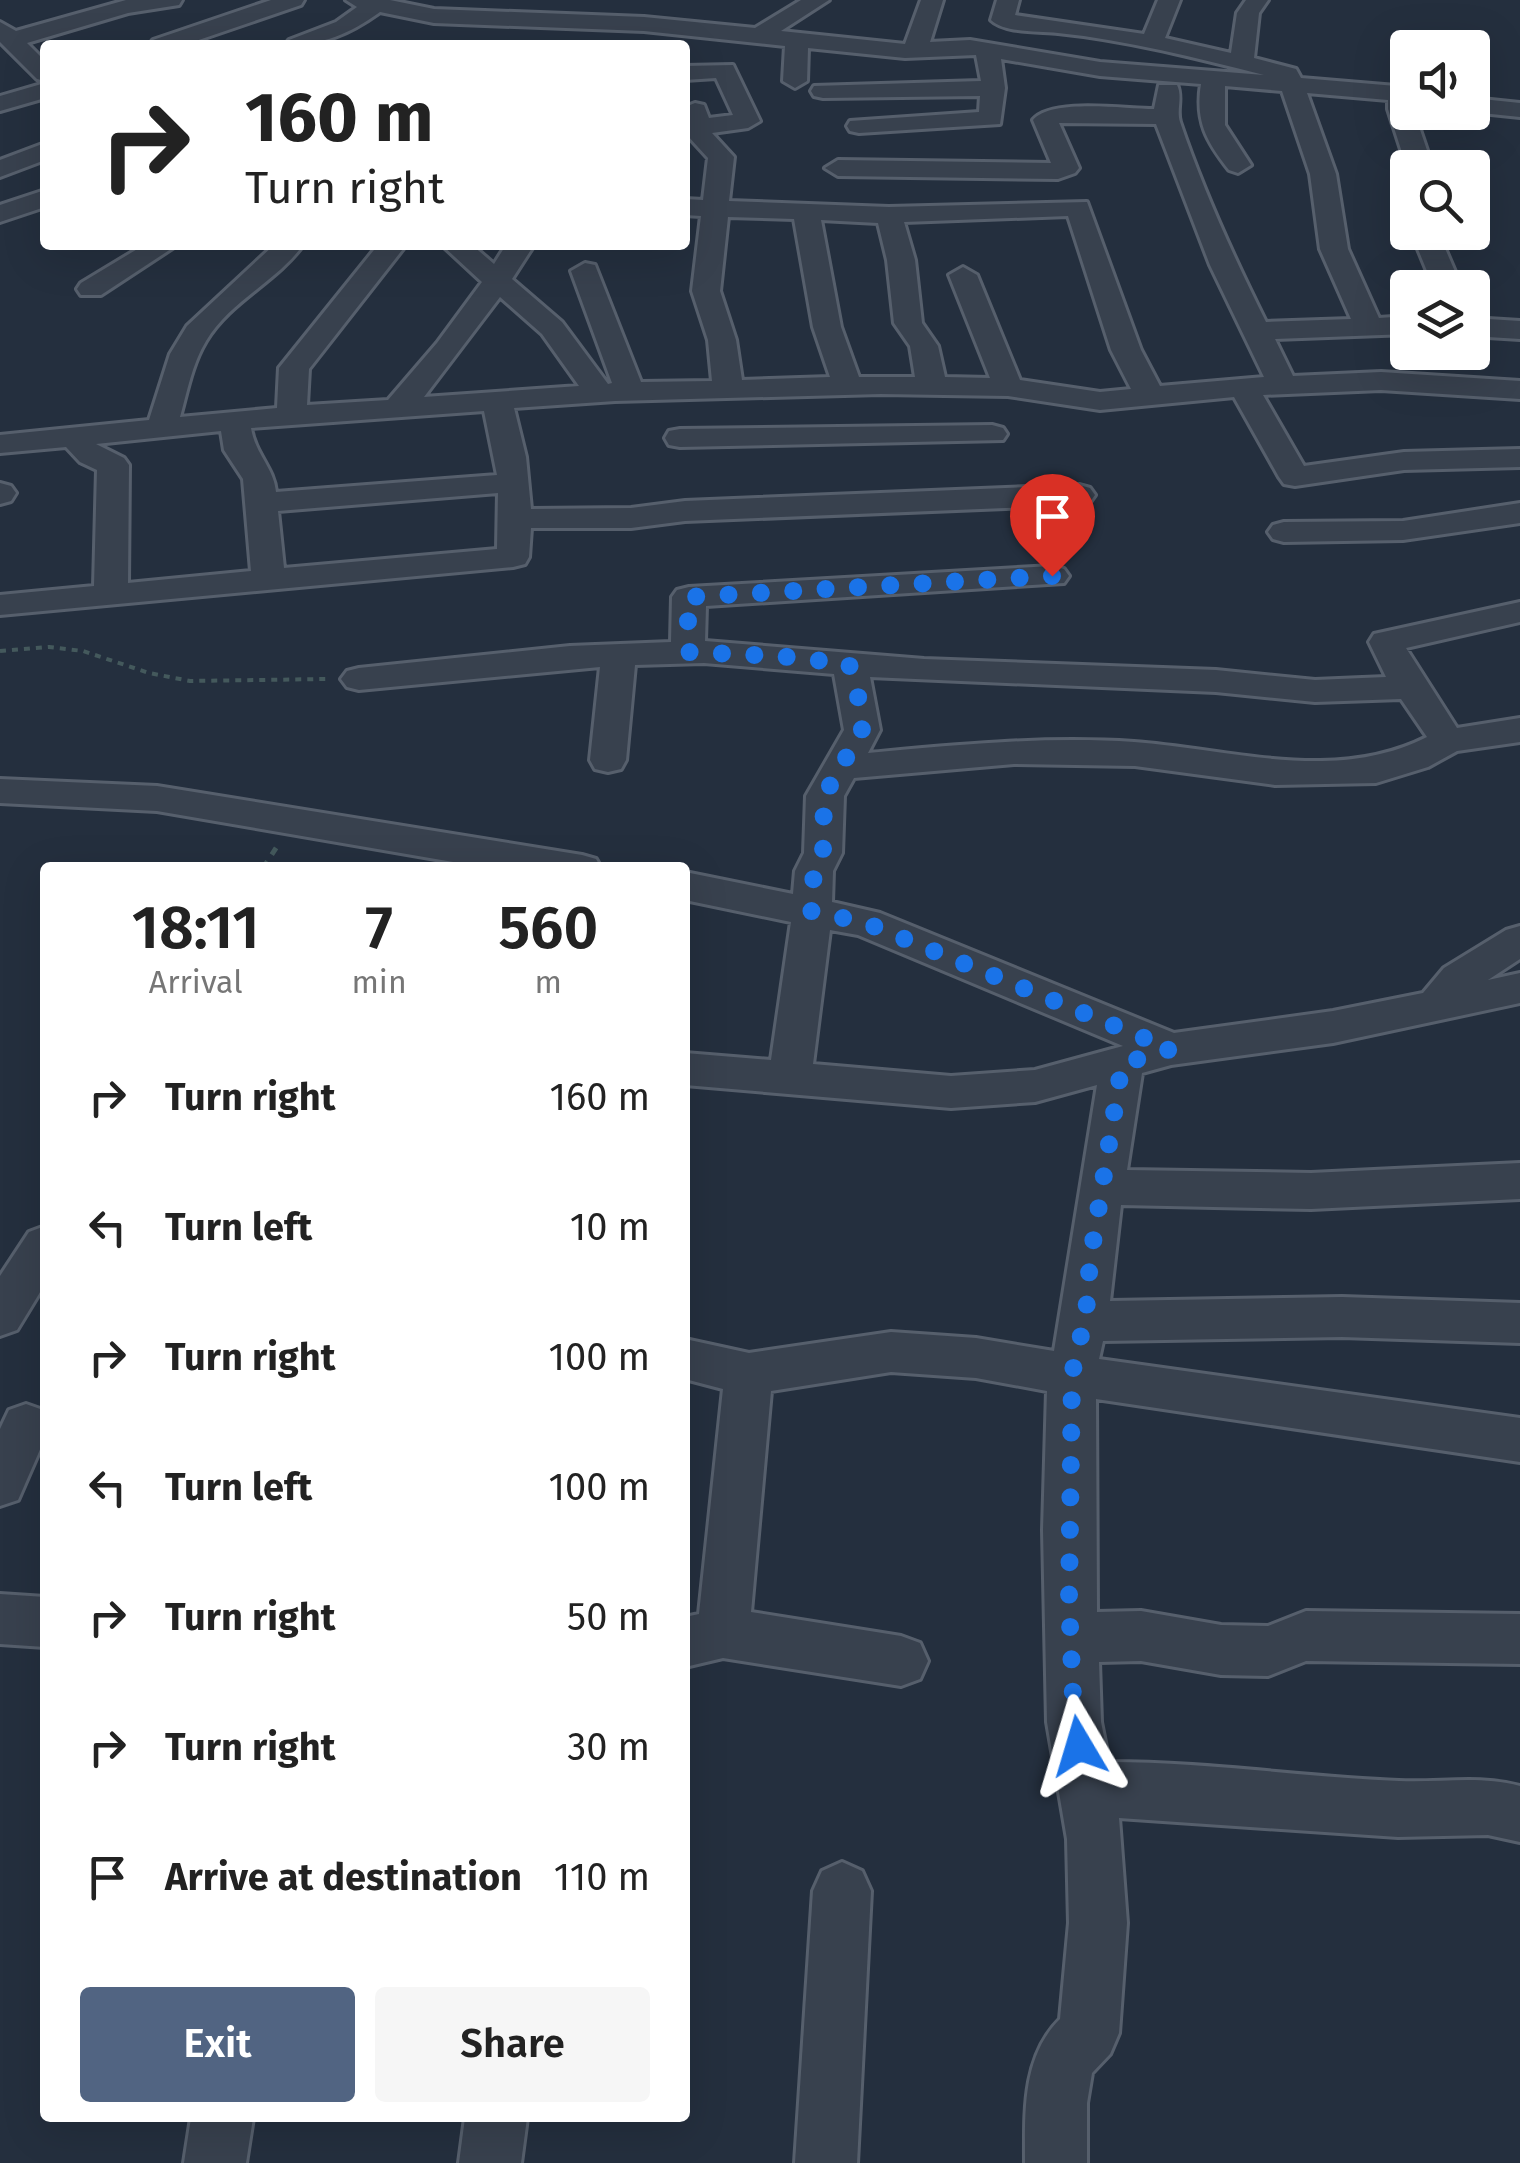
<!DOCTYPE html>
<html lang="en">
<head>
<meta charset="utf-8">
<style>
	body { margin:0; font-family:"Fira Sans",sans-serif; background:#f6f6f6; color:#222; height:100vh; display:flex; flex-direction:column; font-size:38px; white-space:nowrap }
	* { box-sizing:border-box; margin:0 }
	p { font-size:32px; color:#767676 }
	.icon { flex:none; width:55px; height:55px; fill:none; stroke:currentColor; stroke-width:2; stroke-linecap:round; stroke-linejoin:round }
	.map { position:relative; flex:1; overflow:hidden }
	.side { position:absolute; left:40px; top:862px; width:650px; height:1260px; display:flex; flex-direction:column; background:#fff; border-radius:10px; box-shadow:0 10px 40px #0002 }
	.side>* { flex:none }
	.top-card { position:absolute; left:40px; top:40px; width:650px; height:210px; border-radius:10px; box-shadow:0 10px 40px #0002; background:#fff; color:#222; overflow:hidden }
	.buttons { position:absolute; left:1390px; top:30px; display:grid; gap:20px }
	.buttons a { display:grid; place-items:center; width:100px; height:100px; border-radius:10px; background:#fff; box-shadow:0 10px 40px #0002; font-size:50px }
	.pin { position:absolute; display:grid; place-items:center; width:85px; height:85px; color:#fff; margin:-102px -42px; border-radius:50% 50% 50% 0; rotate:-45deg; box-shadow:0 0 10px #0007 }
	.pin .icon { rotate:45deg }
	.me { position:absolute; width:110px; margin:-55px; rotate:353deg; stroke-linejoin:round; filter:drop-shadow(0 0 8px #0008) }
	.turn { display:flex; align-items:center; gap:35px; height:210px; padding:0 40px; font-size:45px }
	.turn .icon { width:130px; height:130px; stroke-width:2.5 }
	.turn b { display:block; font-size:70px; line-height:85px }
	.eta { display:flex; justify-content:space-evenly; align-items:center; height:170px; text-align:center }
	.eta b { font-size:60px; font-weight:600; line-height:70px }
	.action { display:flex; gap:20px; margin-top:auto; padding:20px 40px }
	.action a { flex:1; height:115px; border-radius:10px; background:#516482; color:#fff; font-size:40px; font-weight:600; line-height:115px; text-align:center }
	.action a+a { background:#f6f6f6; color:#222 }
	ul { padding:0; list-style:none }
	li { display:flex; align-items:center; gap:30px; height:130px; padding:0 40px }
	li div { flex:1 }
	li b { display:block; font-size:38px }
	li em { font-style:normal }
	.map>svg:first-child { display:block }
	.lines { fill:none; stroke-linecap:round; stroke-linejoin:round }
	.minor-casing { stroke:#565f6c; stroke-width:6 }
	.path-far1 { stroke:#44595c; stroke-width:4; stroke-dasharray:6 6; stroke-linecap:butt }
	.path { stroke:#44595c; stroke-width:5; stroke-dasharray:8 8; stroke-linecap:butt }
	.minor { fill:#38414e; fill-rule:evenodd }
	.route { stroke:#1a73e8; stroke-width:18; stroke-dasharray:0 32.4 }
</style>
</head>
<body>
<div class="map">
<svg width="1520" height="2163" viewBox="0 0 1520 2163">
	<rect width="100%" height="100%" fill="#242f3e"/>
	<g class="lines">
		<g class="minor-casing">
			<g id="minor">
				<polygon points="126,0 182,0 179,5 128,13 27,43 45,61 45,81 37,79 0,42 0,22 16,31"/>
				<polygon points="271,0 304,0 301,5 184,45 149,45 153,40"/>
				<path d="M 346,0 L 390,0 L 434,9 L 644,17 L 755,28 L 801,0 L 829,0 L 781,31 L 905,44 L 921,0 L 943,0 L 930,42 L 970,40 L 1100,62 L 1264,75 C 1196,58 1127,40 1058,33 C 1039,31 1004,33 991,20 L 997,0 L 1019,0 L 1015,15 L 1144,34 L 1158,0 L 1180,0 L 1165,38 L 1231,53 L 1237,13 L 1246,0 L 1268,0 L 1259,13 L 1254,58 L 1296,69 L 1301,78 L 1408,87 L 1408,112 L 1414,112 L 1433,168 L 1407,168 L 1388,109 L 1388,100 L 1307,93 L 1336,174 L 1348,249 L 1379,318 L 1408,316 L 1408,334 L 1275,339 L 1293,376 L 1381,372 L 1520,381 L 1520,399 L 1381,390 L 1263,395 L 1304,466 L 1404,452 L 1520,449 L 1520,467 L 1404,470 L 1295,486 L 1284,484 L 1279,477 L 1234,397 L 1100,410 L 1008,396 L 881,394 L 615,401 L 514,408 L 526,457 L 531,509 L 631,508 L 685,501 L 1079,485 L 1090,488 L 1095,495 L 1090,502 L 1079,505 L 685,521 L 631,528 L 531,528 L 529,557 L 525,564 L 513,567 L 0,615 L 0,595 L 94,586 L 97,470 L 80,462 L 66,447 L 0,453 L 0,435 L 149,420 L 170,354 L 187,326 L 274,245 L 303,245 C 276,282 229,302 206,341 C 192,364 187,392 180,417 L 277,408 L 279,368 L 378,245 L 406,245 L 309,369 L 307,405 L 388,400 L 437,343 L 482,282 L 442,245 L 472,245 L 494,264 L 506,245 L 534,245 L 512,279 L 562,322 L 608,384 L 612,383 L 571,271 L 585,263 L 595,265 L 641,382 L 712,381 L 708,340 L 692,291 L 701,216 L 685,215 L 685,199 L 703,200 L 708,158 L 687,135 L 685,107 L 695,103 L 704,105 L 709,118 L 733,115 L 716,78 L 685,80 L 685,66 L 733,65 L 760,121 L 748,128 L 712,133 L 734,157 L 729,201 L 889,207 L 1087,202 L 1141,350 L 1160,386 L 1264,377 L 1210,265 L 1156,124 L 1059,123 L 1079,168 L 1075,173 L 1058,179 L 838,176 L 825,168 L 838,160 L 1051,163 L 1033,120 C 1051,98 1125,109 1154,109 L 1159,85 L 1177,85 C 1183,97 1176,110 1180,122 C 1203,190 1234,258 1266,322 L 1351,319 L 1320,249 L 1310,174 L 1282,91 L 1225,86 L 1225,125 L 1251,165 L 1238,173 L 1229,170 C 1207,142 1195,122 1201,84 L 1100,76 L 1001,59 L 1005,88 L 1000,124 L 859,133 L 850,131 L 847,126 L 850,121 L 979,112 L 980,96 L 823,98 L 814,96 L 811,91 L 814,86 L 981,81 L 976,55 L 905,58 L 808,48 L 807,81 L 795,88 L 783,81 L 785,46 L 644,31 L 434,23 L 380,12 C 349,34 324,45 285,45 L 289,40 L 336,22 L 357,7 ZM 1068,216 L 1111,350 L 1131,389 L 1100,392 L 1020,380 L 977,275 L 963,267 L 949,275 L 990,378 L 945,377 L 938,346 L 922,323 L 915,260 L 904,222 ZM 728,217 L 794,219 L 813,327 L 830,377 L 742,380 L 736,340 L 720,291 ZM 821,220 L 878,223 L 887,260 L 894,323 L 910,346 L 915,377 L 859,377 L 841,327 ZM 500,297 L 542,334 L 579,386 L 424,397 ZM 484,411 L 497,475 L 276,492 C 274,468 255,454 251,428 ZM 221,431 L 224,450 L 243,479 L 251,571 L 128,583 L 129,465 L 124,458 L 96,444 ZM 498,493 L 497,549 L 284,568 L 278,511 Z"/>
				<polygon points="45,83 45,98 0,111 0,96"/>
				<polygon points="1472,98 1520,103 1520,117 1472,112"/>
				<polygon points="45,143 45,160 0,177 0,160"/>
				<polygon points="45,190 45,207 0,222 0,205"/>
				<polygon points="1411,232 1438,232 1462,288 1434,288"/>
				<polygon points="144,245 177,245 101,295 81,295 77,289 81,283"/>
				<polygon points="1472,318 1520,321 1520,339 1472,336"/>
				<polygon points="992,425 1003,428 1007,434 1003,440 680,447 669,445 665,438 669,431 680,429"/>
				<polygon points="0,483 11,486 16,493 11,501 0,504"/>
				<polygon points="1520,503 1520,523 1403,540 1284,542 1273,539 1268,532 1273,525 1284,522 1403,521"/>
				<path d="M 1052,566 L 1064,569 L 1069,576 L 1064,583 L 706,606 L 705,641 L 924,659 L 1216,670 L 1315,680 L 1386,677 L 1369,642 L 1374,634 L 1520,602 L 1520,622 L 1406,648 L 1457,728 L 1520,718 L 1520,742 L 1457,751 L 1428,767 L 1376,783 L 1275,785 L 1135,766 L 1014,764 L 854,778 L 844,796 L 842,853 L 833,871 L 832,902 L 880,913 L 1174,1033 L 1333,1011 L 1423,993 L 1444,968 L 1506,930 L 1520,926 L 1520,959 L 1488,980 L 1520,973 L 1520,1003 L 1333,1043 L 1171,1065 L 1142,1073 L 1127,1170 L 1311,1173 L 1520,1163 L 1520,1199 L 1311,1209 L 1121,1205 L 1110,1301 L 1342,1297 L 1520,1303 L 1520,1343 L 1342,1337 L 1103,1341 L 1099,1359 L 1520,1418 L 1520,1462 L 1096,1399 L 1097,1612 L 1141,1611 L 1221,1625 L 1268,1626 L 1306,1611 L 1520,1614 L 1520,1664 L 1306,1661 L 1268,1676 L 1221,1675 L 1141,1661 L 1099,1662 L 1101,1722 L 1109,1762 C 1206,1762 1302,1777 1399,1781 C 1440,1783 1479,1775 1520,1786 L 1520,1842 L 1488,1835 L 1398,1837 L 1119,1818 L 1127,1923 L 1119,2033 L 1110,2054 L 1092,2073 L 1087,2103 L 1087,2163 L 1025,2163 C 1025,2112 1022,2057 1060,2019 L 1069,1923 L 1067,1839 L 1047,1722 L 1043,1530 L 1047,1391 L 976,1378 L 891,1372 L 771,1391 L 751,1612 L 901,1636 L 920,1643 L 928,1661 L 920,1679 L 901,1686 L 723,1658 L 685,1667 L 685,1617 L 699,1614 L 723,1389 L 685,1379 L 685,1339 L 749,1353 L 891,1332 L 976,1338 L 1054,1351 L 1097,1085 L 1035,1102 L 951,1108 L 685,1085 L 685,1053 L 771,1060 L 791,922 L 685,900 L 685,872 L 793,894 L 795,871 L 804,853 L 806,796 L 844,730 L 834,674 L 704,663 L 635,665 L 626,760 L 621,769 L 608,772 L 595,769 L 590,760 L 600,667 L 359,690 L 347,687 L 341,679 L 347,671 L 359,668 L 570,646 L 671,642 L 672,597 L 677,590 L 689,587 ZM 870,677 L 1216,692 L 1315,702 L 1401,699 L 1427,737 C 1334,784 1232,749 1134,742 C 1045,736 956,745 868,753 L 880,730 ZM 830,930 L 858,935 L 1123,1046 L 1035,1070 L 951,1076 L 813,1064 Z"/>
				<polygon points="0,779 157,786 582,855 596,859 601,868 488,868 157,811 0,803"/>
				<polygon points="45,1226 45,1284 17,1330 0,1336 0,1276 29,1232"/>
				<polygon points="26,1404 43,1410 45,1438 18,1500 0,1506 0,1429 9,1410"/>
				<polygon points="0,1594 45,1597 45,1647 0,1644"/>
				<polygon points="842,1862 862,1871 871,1891 857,2163 795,2163 813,1891 822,1871"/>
				<polygon points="191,2118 253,2118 246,2163 184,2163"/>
				<polygon points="465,2118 527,2118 521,2163 459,2163"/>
			</g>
		</g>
		<polyline class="path-far1" points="0,651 49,647 83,651 149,673 190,681 326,679"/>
		<polyline class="path" points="263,868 278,845"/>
		<use href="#minor" class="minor"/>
	</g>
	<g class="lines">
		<polyline class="route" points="1052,576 688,597 688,652 780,656 849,664 858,696 862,730 824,796 823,852 814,871 811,911 866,923 1171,1049 1122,1064 1090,1261 1086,1314 1072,1374 1069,1599 1074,1722 1079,1746"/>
	</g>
</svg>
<div class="buttons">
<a><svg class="icon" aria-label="sound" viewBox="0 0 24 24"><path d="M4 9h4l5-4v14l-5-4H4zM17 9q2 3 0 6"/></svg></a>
<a><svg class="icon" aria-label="search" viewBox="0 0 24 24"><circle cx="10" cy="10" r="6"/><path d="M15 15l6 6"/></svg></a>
<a><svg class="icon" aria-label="layers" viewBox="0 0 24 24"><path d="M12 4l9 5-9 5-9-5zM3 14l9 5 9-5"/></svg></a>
</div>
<div class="pin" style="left:1052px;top:576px;background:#d93025"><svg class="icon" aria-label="arrive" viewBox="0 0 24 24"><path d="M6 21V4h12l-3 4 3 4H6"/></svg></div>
<svg class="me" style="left:1079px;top:1746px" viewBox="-20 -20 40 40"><path d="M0-17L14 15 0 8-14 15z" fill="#1a73e8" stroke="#fff" stroke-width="4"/></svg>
<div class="top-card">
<div class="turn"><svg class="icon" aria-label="right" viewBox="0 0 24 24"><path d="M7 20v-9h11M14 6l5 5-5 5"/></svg><div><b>160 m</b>Turn right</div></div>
</div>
<section class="side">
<div class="eta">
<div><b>18:11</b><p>Arrival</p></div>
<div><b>7</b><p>min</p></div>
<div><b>560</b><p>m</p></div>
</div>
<ul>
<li><svg class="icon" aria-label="right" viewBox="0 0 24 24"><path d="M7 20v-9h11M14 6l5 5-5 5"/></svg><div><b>Turn right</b></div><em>160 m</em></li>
<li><svg class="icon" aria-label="left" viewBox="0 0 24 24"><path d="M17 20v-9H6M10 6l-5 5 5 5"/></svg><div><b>Turn left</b></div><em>10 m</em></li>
<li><svg class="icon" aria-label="right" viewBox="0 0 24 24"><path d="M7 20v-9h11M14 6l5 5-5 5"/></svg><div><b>Turn right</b></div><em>100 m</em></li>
<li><svg class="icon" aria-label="left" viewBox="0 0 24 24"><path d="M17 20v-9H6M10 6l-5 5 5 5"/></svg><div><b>Turn left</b></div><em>100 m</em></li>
<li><svg class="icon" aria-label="right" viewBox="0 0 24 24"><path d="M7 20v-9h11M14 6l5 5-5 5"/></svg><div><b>Turn right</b></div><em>50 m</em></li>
<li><svg class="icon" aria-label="right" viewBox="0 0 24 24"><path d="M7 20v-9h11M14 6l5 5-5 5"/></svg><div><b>Turn right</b></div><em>30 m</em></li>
<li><svg class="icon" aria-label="arrive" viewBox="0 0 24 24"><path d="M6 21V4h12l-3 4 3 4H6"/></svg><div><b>Arrive at destination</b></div><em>110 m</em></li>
</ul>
<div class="action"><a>Exit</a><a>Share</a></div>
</section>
</div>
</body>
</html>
